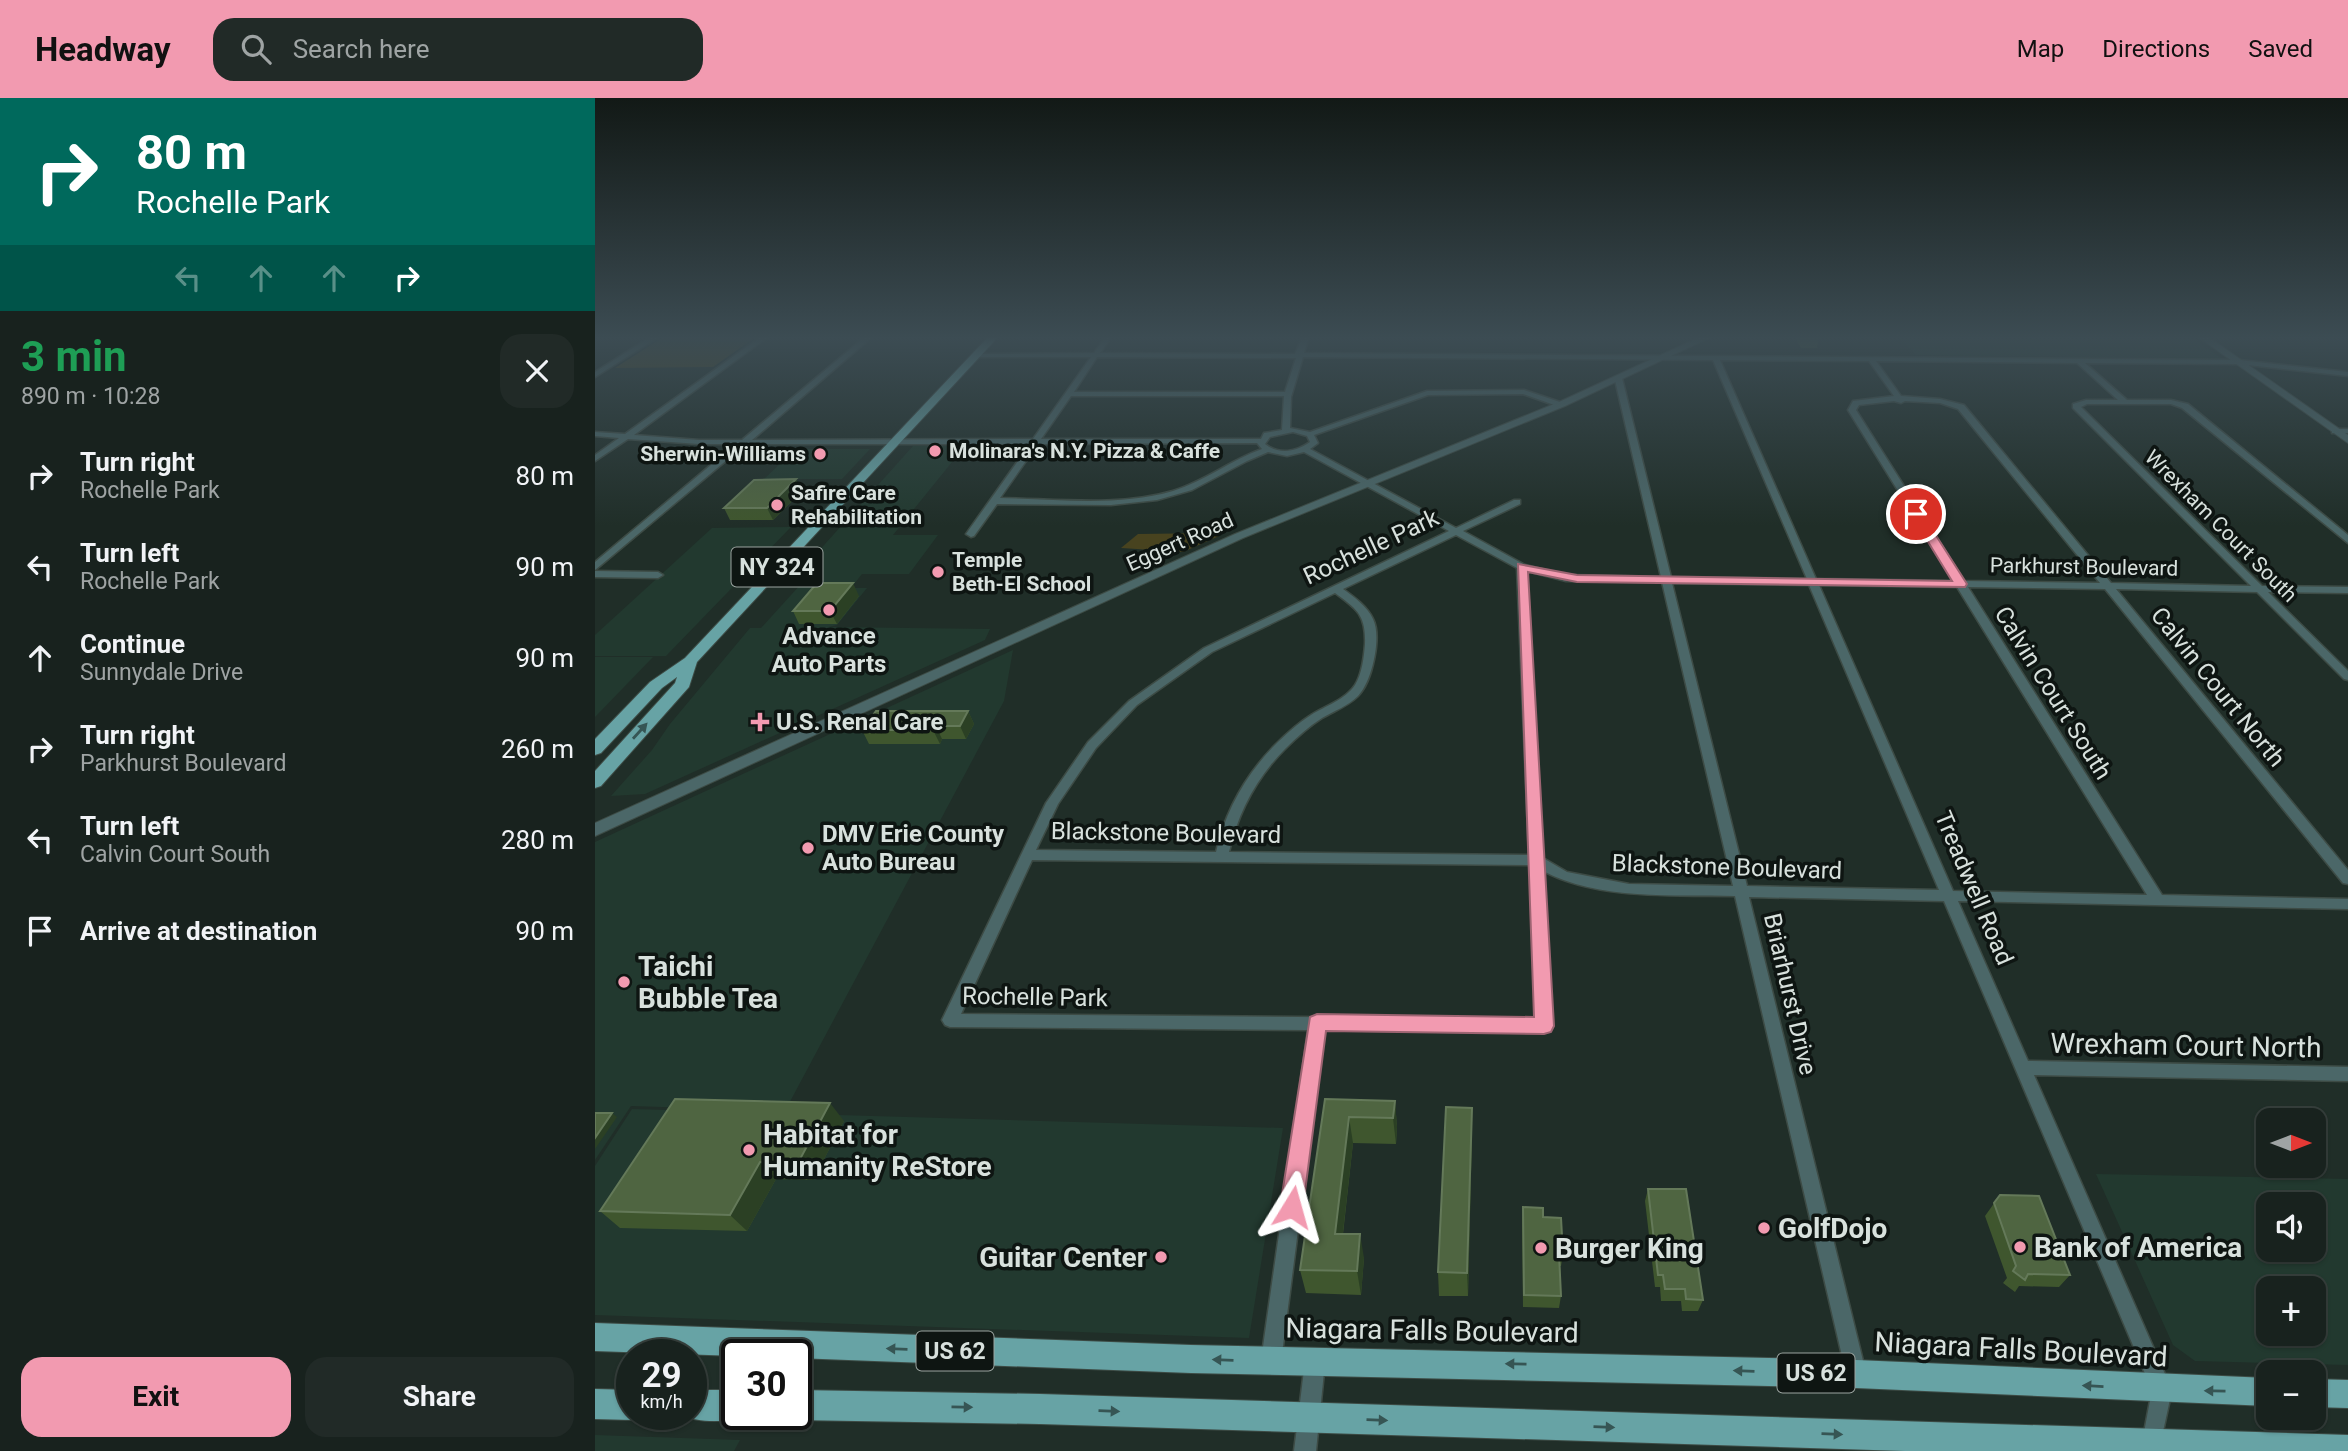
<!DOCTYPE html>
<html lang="en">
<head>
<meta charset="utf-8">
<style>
	body { margin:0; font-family:Roboto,sans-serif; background:#212a27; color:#f1f3f6; height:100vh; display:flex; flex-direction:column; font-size:26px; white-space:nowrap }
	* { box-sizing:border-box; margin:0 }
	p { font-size:23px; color:#9fa4a4 }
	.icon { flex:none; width:38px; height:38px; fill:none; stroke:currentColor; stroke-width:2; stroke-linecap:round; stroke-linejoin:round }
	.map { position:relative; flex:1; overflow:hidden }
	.drawer { display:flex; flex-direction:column; background:#18221e; width:595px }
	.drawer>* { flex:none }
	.hud { background:#00695c; color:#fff; overflow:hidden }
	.needle { width:46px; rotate:90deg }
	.controls { position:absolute; left:1661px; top:1010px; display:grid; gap:14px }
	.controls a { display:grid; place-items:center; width:70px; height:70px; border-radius:14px; background:#18221e; box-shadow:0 2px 5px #0004,0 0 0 2px #363f3c; font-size:35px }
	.speed { position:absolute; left:21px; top:1241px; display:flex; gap:14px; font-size:35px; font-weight:700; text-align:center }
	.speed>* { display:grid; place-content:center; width:91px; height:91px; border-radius:50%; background:#18221e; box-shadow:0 2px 5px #0004,0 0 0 2px #363f3c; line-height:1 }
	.speed small { font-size:18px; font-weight:400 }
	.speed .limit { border:4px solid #111; border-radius:10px; background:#fff; color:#111 }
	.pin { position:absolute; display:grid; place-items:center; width:60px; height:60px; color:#fff; margin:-30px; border:4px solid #fff; border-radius:50%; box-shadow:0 2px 7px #0007 }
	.me { position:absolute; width:77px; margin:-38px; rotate:8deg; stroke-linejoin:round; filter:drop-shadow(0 0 5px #0008) }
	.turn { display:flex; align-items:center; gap:24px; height:147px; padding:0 21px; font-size:32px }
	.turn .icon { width:91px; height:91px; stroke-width:2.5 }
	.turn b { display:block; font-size:49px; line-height:60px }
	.lanes { display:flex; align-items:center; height:66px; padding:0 21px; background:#0003; justify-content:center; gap:35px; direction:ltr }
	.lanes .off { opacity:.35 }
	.round { display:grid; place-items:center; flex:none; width:74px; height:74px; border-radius:21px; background:#212a27 }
	.head { display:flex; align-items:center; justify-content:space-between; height:119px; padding:0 21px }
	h1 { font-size:42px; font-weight:700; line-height:52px; color:#1e9e55 }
	.button { display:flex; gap:14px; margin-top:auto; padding:14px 21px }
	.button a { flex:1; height:80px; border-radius:21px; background:#f29ab0; color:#111; font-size:28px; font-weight:700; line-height:80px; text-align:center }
	.button a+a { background:#212a27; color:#f1f3f6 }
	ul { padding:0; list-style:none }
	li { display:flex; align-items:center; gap:21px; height:91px; padding:0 21px }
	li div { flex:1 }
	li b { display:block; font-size:26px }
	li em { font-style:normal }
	header { display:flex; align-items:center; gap:42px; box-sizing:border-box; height:98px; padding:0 35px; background:#f29ab0; color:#111 }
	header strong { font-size:33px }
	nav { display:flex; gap:38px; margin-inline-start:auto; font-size:24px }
	.search { width:490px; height:63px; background:#212a27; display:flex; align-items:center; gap:18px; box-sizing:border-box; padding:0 24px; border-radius:21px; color:#9fa4a4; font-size:26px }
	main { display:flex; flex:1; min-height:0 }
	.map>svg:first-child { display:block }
	.built { fill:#22392f; fill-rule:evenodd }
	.green { fill:#48431f }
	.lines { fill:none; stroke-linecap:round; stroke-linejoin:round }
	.minor-casing { stroke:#3d4b45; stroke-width:3 }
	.tertiary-casing { stroke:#3d4b45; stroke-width:2 }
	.primary-casing { stroke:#3d4b45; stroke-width:2 }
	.minor { fill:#4b6768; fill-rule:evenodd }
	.tertiary { fill:#4b6768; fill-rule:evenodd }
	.primary { fill:#67a3a5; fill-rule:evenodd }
	.wall { fill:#3f562e }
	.shaded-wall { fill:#2b4024 }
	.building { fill:#4f6541; stroke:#647959; stroke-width:2 }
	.oneway { fill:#365554 }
	.route { fill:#f29ab0; stroke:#9d6472; stroke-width:2 }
	.poi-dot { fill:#f29ab0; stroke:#0e1512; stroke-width:2.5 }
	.labels { text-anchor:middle; stroke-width:7; stroke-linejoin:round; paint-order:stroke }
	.far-poi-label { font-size:21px; font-weight:bold; fill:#d8e1dd; stroke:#0e1512; text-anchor:start }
	.far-street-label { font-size:21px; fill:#d8e1dd; stroke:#0e1512 }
	.shield { fill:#0e1512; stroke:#9ba4a0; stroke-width:2 }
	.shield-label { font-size:23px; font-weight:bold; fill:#d8e1dd }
	.street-label { font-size:24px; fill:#d8e1dd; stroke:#0e1512 }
	.poi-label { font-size:24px; font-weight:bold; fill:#d8e1dd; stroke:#0e1512; text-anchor:start }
	.near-poi-label { font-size:28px; font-weight:bold; fill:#d8e1dd; stroke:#0e1512; text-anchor:start }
	.near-street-label { font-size:28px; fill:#d8e1dd; stroke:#0e1512 }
</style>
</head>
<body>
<header>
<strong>Headway</strong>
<div class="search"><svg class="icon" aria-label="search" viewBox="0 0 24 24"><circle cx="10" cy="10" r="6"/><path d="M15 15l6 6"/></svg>Search here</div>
<nav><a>Map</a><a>Directions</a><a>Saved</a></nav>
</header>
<main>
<section class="drawer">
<div class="hud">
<div class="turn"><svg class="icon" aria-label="right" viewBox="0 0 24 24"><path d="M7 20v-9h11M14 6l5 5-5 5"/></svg><div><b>80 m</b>Rochelle Park</div></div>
<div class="lanes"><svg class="icon off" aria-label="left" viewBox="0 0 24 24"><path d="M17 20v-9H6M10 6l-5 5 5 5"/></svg><svg class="icon off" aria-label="ahead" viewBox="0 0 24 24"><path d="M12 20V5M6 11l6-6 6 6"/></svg><svg class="icon off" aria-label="ahead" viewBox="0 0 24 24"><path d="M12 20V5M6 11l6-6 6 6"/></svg><svg class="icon" aria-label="right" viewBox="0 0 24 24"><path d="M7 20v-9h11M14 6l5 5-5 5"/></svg></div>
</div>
<div class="head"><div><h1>3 min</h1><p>890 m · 10:28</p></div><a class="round"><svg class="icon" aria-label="close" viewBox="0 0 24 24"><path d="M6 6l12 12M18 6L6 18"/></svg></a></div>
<ul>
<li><svg class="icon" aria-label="right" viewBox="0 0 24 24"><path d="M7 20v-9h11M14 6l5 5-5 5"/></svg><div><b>Turn right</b><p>Rochelle Park</p></div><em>80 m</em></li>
<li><svg class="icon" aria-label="left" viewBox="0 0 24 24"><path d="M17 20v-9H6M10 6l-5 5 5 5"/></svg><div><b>Turn left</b><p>Rochelle Park</p></div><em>90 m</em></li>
<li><svg class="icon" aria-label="ahead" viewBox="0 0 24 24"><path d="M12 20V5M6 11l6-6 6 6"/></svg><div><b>Continue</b><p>Sunnydale Drive</p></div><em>90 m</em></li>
<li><svg class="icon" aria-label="right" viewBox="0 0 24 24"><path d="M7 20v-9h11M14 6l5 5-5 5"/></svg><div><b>Turn right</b><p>Parkhurst Boulevard</p></div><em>260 m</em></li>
<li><svg class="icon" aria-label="left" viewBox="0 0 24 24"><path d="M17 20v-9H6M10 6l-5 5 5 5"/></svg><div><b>Turn left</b><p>Calvin Court South</p></div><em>280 m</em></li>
<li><svg class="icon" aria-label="arrive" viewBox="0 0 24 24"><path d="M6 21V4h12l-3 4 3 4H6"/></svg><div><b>Arrive at destination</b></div><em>90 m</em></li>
</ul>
<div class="button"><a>Exit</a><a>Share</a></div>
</section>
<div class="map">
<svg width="1753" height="1353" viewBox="0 0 1753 1353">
	<rect width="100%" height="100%" fill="#202e28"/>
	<g class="built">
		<polygon points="1304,238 1594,238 1627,261 1321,257"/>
		<polygon points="318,348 370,348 298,437 343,437 314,476 267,476 256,490 272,490 242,527 234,529 395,531 390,542 50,696 16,698 57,652 75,626 155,530 166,530 206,486 195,485"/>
		<polygon points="201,351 275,351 247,381 169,381"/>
		<polygon points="196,429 71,558 0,558 0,537 117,430"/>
		<polygon points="418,552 409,603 190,1013 36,1008 0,1062 0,744"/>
		<polygon points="0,559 58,559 0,619"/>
		<polygon points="37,1011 688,1030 654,1240 0,1217 0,1068"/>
		<path d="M 1501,1076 L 1753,1081 L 1753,1267 L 1600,1263 L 1578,1247 ZM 1673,1106 L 1718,1106 L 1718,1152 L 1673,1152 ZM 1673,1190 L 1718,1190 L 1718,1236 L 1673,1236 Z"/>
		<polygon points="0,1337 145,1342 139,1353 0,1353"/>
	</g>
	<g class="green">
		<polygon points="70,238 162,238 118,269 20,270"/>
		<polygon points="619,435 624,438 588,454 526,450 543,436"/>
	</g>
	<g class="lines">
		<g class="minor-casing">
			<g id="minor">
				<polygon points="57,238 65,238 0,279 0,274"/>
				<path d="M 167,238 L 174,238 L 39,337 L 104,342 L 147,342 L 271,238 L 278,238 L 157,342 L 438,341 L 496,259 L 382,259 L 379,257 L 380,256 L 499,255 L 511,238 L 517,238 L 505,255 L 700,256 L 708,238 L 714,238 L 709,255 L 1644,262 L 1753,274 L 1753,278 L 1644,266 L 1490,265 L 1532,302 L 1576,302 L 1593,306 L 1753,437 L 1753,445 L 1587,310 L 1576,306 L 1492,306 L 1486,309 L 1667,488 L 1753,489 L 1753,495 L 1673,494 L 1753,573 L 1753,582 L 1749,581 L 1662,494 L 1521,491 L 1753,772 L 1753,786 L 1748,785 L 1510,491 L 1373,489 L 1567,797 L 1753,801 L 1753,811 L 1363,803 L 1433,963 L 1753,969 L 1753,983 L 1439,977 L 1577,1292 L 1564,1352 L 1551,1353 L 1547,1345 L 1557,1292 L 1349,803 L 1154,799 L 1271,1275 L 1268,1282 L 1261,1285 L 1254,1282 L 1251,1275 L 1140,798 C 1081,797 1002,802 948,773 L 957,928 L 954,933 L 949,935 L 729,932 L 686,1263 L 683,1270 L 676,1273 L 669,1270 L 666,1263 L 713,932 L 355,929 L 350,927 L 347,922 L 451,705 L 493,644 L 534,603 L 609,550 L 854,433 L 709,354 L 692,358 L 673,354 L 652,363 L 597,392 L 562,402 L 516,407 L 402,406 L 379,438 L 376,439 L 371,436 L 435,346 L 151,346 L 0,472 L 0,464 L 141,346 L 104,346 L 33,341 L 0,363 L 0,357 L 24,340 L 0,338 L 0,334 L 30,336 ZM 502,259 L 701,260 L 690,294 L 479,294 ZM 708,259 L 1118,262 L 1212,481 L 1076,479 L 1027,280 L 1020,282 L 1066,479 L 971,477 L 930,467 L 868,433 L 925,406 L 925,402 L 919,402 L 861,430 L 715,351 L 723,345 L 719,337 L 833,297 L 928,296 L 965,309 L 969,307 L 968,305 L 929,292 L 832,293 L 715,334 L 695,330 L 696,299 ZM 1125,262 L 1274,263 L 1299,298 L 1258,303 L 1253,312 L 1359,483 L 1221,481 ZM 1281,263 L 1482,265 L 1523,302 L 1491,302 L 1478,306 L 1478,310 L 1656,488 L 1516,485 L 1369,307 L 1345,301 L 1306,298 ZM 476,298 L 689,298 L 687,332 L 669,335 L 666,341 L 446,341 ZM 1299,303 L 1306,305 L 1310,303 L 1345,305 L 1363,311 L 1505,485 L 1369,483 L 1261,312 L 1264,307 ZM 698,334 L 712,338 L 715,344 C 701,354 684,357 670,346 L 675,339 ZM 443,346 L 662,345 L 667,351 C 636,362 610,383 578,393 C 523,409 462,401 405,400 ZM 861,437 L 922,470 L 934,757 L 634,754 C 643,715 661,680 690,651 C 701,640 713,629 727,620 C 739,613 753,608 763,598 C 777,584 787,539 778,521 C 772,508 759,499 748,491 ZM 932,473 L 971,483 L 1067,484 L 1138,788 L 1034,786 L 972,774 L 948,760 ZM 1077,485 L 1214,487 L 1344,792 L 1152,788 ZM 1224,487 L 1362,489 L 1552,797 L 1358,793 ZM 740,495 C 762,511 771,517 770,546 C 769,559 767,576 760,587 C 750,602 730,608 716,617 C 703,625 690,637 679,648 C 650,678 630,714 621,754 L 441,752 L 463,706 L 501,650 L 542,607 L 617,554 ZM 437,762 L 935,767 L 941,921 L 366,916 Z"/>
				<rect x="1737" y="331" width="16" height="4"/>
				<polygon points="0,473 63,474 68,477 63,480 0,479"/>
				<polygon points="720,1254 727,1257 730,1264 721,1353 699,1353 710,1264 713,1257"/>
			</g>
		</g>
		<g class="tertiary-casing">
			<g id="tertiary">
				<polygon points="1107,238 1118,238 970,308 648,440 0,738 0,725 640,436 964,304"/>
				<polygon points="1602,238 1612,238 1753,337 1753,345"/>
			</g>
		</g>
		<g class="primary-casing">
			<g id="primary">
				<polygon points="394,238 404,238 102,564 94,589 6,688 0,690 0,673 80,585 82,579 67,590 6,655 0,657 0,641 55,584 90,560"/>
				<polygon points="0,1225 596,1247 1261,1262 1673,1280 1673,1308 1261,1290 596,1275 201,1260 201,1256 142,1258 0,1253"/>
				<polygon points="1718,1281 1753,1282 1753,1310 1718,1309"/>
				<polygon points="0,1291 37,1292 37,1316 47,1317 37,1322 0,1321"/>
				<path d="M 96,1292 L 142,1292 L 142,1316 L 152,1317 C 134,1325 104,1325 86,1317 L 96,1316 Z"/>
				<polygon points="201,1292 445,1296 1753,1337 1753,1353 1310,1353 445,1326 201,1322 190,1316 201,1316"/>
			</g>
		</g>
		<use href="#minor" class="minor"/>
		<use href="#tertiary" class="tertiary"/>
		<use href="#primary" class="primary"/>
	</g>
	<g class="wall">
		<polygon points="1199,238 1224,238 1222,250 1206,250"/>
		<polygon points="207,393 178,422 135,422 129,410"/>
		<polygon points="264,498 242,526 204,526 198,513"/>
		<polygon points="373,613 379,626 371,641 347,641 345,646 274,646 267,632"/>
		<polygon points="730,1001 800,1003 802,1029 801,1046 758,1045 748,1136 769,1160 766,1197 711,1195 705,1172"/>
		<polygon points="249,1023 218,1082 181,1081 152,1133 25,1130 5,1113"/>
		<polygon points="877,1036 873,1198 844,1198 843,1174"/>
		<polygon points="1053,1091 1108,1202 1103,1213 1087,1213 1086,1203 1066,1203 1065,1189 1060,1189 1050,1103"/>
		<polygon points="1405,1097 1475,1177 1464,1189 1424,1188 1420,1194 1408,1185 1412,1180 1390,1118"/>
		<polygon points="928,1109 948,1119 968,1156 966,1168 965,1168 966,1198 964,1210 928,1209 927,1122"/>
	</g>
	<g class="shaded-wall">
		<polygon points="201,381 207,393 178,422 172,410"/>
		<polygon points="258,485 264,498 242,526 235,513"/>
		<polygon points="373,613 379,626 371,641 365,628"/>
		<polygon points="341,628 347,641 345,646 338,632"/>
		<polygon points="800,1003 802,1029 801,1046 798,1020"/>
		<polygon points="235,1005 249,1023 218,1082 203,1065"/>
		<polygon points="877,1010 877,1036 873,1198 872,1175"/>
		<polygon points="17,1015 22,1019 0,1051 0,1040"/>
		<polygon points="754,1019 758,1045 745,1160 740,1136"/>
		<polygon points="165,1064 181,1081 152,1133 135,1117"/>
		<polygon points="765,1136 769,1160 766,1197 762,1173"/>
	</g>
	<g class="building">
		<polygon points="201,381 172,410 129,410 159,382"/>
		<polygon points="222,485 258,485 235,513 198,513"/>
		<polygon points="281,613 373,613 365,628 341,628 338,632 267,632"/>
		<polygon points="80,1001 235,1005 203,1065 165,1064 135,1117 5,1113"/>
		<polygon points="730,1001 800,1003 798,1020 754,1019 740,1136 765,1136 762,1173 705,1172"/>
		<polygon points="851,1009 877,1010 872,1175 843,1174"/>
		<polygon points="0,1015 17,1015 0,1040"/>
		<polygon points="1053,1091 1091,1091 1108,1202 1091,1201 1090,1191 1070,1191 1068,1177 1063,1177"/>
		<polygon points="1405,1097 1444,1098 1475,1177 1433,1176 1430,1182 1418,1173 1421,1168 1399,1105"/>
		<polygon points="928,1109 948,1110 948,1119 966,1120 968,1156 964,1156 966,1198 929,1197"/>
	</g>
	<defs><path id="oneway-solid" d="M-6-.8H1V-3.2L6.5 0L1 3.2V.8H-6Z" transform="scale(1.75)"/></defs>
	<g class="oneway">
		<use href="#oneway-solid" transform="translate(45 633) rotate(-48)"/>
		<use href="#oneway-solid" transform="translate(302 1251) rotate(-178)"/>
		<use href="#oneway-solid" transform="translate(628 1262) rotate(-178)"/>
		<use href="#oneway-solid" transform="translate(921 1266) rotate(-179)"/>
		<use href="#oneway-solid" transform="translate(1149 1273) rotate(-178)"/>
		<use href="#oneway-solid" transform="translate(1498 1288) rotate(-177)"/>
		<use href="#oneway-solid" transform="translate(1620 1293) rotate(-179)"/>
		<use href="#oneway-solid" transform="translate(367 1309) rotate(1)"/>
		<use href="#oneway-solid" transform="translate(514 1313) rotate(2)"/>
		<use href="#oneway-solid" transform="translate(782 1322) rotate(2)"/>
		<use href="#oneway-solid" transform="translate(1009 1329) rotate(2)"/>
		<use href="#oneway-solid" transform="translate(1237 1336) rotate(2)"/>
	</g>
	<linearGradient id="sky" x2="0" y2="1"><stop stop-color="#121916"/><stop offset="0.56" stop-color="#3c4c53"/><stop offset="1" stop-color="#3c4c53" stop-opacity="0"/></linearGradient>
	<rect width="1753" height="428" fill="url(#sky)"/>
	<polygon class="route" points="1317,414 1326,414 1372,486 1370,489 982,484 933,474 959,928 956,934 949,936 731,933 708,1109 705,1117 697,1120 689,1117 685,1109 715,919 722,916 939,919 923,466 982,477 1357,483 1316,416"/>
	<g class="poi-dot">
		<circle cx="340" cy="353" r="7"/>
		<circle cx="225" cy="356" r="7"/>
		<circle cx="182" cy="407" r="7"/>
		<circle cx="343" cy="474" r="7"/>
		<circle cx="234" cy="512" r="7"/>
		<path d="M161.5 613.5h7v7h7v7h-7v7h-7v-7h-7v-7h7z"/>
		<circle cx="213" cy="750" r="7"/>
		<circle cx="29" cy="884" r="7"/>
		<circle cx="154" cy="1052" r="7"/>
		<circle cx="1169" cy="1130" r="7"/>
		<circle cx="1425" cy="1149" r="7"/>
		<circle cx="946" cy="1150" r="7"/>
		<circle cx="566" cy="1159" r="7"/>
	</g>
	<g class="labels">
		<g class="far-poi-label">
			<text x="354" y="360">Molinara's N.Y. Pizza &amp; Caffe</text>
			<text x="211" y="363" text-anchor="end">Sherwin-Williams</text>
			<text x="196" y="402">Safire Care<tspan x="196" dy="24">Rehabilitation</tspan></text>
			<text x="357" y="469">Temple<tspan x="357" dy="24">Beth-El School</tspan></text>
		</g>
		<g class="far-street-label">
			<text transform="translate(1626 428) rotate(45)" y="7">Wrexham Court South</text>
			<text transform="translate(585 444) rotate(-24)" y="7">Eggert Road</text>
			<text transform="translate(1489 469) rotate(1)" y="7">Parkhurst Boulevard</text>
		</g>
		<g class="shield">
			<rect x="136.5" y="449.5" width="91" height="39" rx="5"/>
			<rect x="321.5" y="1233.5" width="77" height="39" rx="5"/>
			<rect x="1182.5" y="1255.5" width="77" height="39" rx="5"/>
		</g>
		<g class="shield-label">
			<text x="182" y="477">NY 324</text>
			<text x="360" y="1261">US 62</text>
			<text x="1221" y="1283">US 62</text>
		</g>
		<g class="street-label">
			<text transform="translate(776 449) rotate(-25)" y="8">Rochelle Park</text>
			<text transform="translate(1623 589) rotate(51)" y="8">Calvin Court North</text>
			<text transform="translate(1458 595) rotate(58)" y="8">Calvin Court South</text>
			<text transform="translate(571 735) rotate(1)" y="8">Blackstone Boulevard</text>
			<text transform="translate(1132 769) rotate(2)" y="8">Blackstone Boulevard</text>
			<text transform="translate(1379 790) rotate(67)" y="8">Treadwell Road</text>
			<text transform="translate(1195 896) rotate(77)" y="8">Briarhurst Drive</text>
			<text transform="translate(440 899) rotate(1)" y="8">Rochelle Park</text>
		</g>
		<g class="poi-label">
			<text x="234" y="546" text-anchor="middle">Advance<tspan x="234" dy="28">Auto Parts</tspan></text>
			<text x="181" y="632">U.S. Renal Care</text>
			<text x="227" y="744">DMV Erie County<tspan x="227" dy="28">Auto Bureau</tspan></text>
		</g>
		<g class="near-poi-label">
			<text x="43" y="878">Taichi<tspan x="43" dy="32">Bubble Tea</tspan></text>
			<text x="168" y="1046">Habitat for<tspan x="168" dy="32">Humanity ReStore</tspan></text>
			<text x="1183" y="1140">GolfDojo</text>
			<text x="1439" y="1159">Bank of America</text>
			<text x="960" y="1160">Burger King</text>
			<text x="552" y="1169" text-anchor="end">Guitar Center</text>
		</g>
		<g class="near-street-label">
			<text transform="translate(1591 947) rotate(1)" y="10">Wrexham Court North</text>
			<text transform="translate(837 1232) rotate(1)" y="10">Niagara Falls Boulevard</text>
			<text transform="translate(1426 1251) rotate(3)" y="10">Niagara Falls Boulevard</text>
		</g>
	</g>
</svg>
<div class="controls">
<a><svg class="needle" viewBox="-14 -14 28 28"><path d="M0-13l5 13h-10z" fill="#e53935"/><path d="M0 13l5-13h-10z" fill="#9fa4a4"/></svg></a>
<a><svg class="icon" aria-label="sound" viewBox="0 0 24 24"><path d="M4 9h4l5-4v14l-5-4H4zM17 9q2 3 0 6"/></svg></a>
<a>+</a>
<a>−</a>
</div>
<div class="speed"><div>29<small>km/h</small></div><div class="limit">30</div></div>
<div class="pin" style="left:1321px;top:416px;background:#d93025"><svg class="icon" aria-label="arrive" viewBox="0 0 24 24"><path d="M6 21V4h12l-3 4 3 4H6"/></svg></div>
<svg class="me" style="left:697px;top:1109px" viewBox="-20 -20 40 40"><path d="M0-17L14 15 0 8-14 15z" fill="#f29ab0" stroke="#fff" stroke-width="4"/></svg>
</div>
</main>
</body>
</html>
